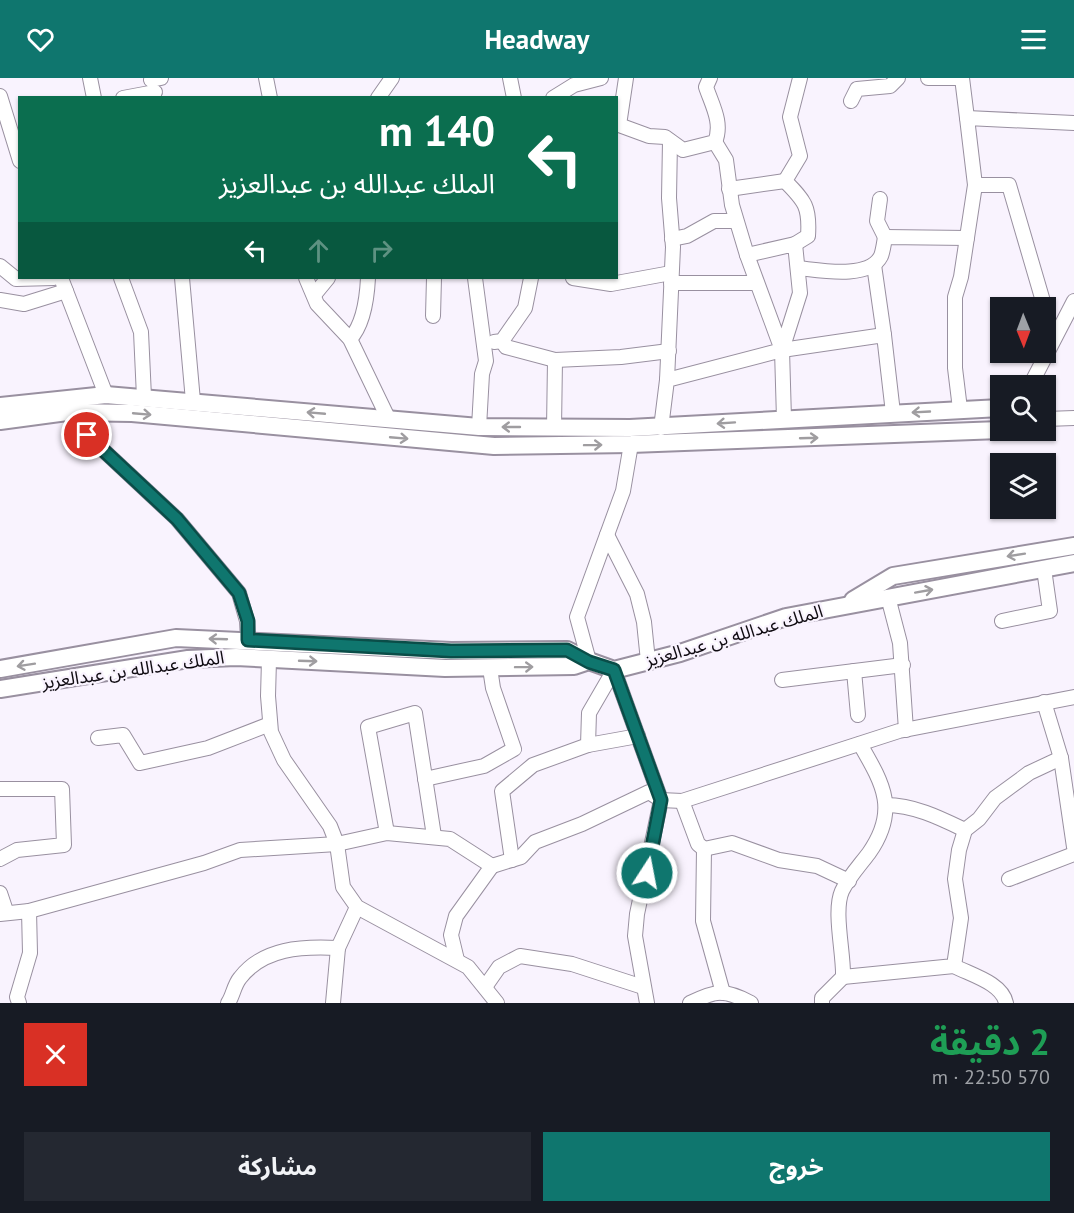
<!DOCTYPE html>
<html lang="ar">
<head>
<meta charset="utf-8">
<style>
	body { margin:0; font-family:"PT Sans","Noto Sans Arabic",sans-serif; background:#242831; color:#f1f3f6; direction:rtl; height:100vh; display:flex; flex-direction:column; font-size:22px; white-space:nowrap }
	* { box-sizing:border-box; margin:0 }
	p { font-size:20px; color:#9ea1a6 }
	.icon { flex:none; width:33px; height:33px; fill:none; stroke:currentColor; stroke-width:2; stroke-linecap:round; stroke-linejoin:round }
	.map { position:relative; height:925px; overflow:hidden; direction:ltr }
	.panel { display:flex; flex-direction:column; background:#171b24; flex:1 }
	.panel>* { flex:none }
	.banner { position:absolute; left:18px; top:18px; width:600px; height:183px; border-radius:0px; box-shadow:0 2px 4px #0004; direction:rtl; background:#0b6e4f; color:#fff; overflow:hidden }
	.needle { width:39px; rotate:179deg }
	.fabs { position:absolute; left:990px; top:219px; display:grid; gap:12px }
	.fabs a { display:grid; place-items:center; width:66px; height:66px; border-radius:0px; background:#171b24; box-shadow:0 2px 4px #0004; font-size:30px }
	.pin { position:absolute; display:grid; place-items:center; width:51px; height:51px; color:#fff; margin:-26px; border:3px solid #fff; border-radius:50%; box-shadow:0 2px 6px #0007 }
	.me { position:absolute; width:66px; margin:-33px; rotate:11deg; stroke-linejoin:round; filter:drop-shadow(0 0 4px #0008) }
	.turn { display:flex; align-items:center; gap:21px; height:126px; padding:0 24px; font-size:27px }
	.turn .icon { width:78px; height:78px; stroke-width:2.5 }
	.turn b { display:block; font-size:42px; line-height:51px }
	.lanes { display:flex; align-items:center; height:57px; padding:0 24px; background:#0003; justify-content:center; gap:30px; direction:ltr }
	.lanes .off { opacity:.35 }
	.round { display:grid; place-items:center; flex:none; width:63px; height:63px; border-radius:0px; background:#242831 }
	.overview { display:flex; align-items:center; justify-content:space-between; height:102px; padding:0 24px }
	h1 { font-size:36px; font-weight:700; line-height:45px; color:#1e9e55 }
	.cta { display:flex; gap:12px; margin-top:auto; padding:12px 24px }
	.cta a { flex:1; height:69px; border-radius:0px; background:#0f766e; color:#fff; font-size:24px; font-weight:700; line-height:69px; text-align:center }
	.cta a+a { background:#242831; color:#f1f3f6 }
	header { display:flex; justify-content:space-between; align-items:center; height:78px; padding:0 24px; background:#0f766e; color:#fff; font-size:27px; font-weight:700 }
	.map>svg:first-child { display:block }
	.lines { fill:none; stroke-linecap:round; stroke-linejoin:round }
	.minor-casing { stroke:#9990a0; stroke-width:16 }
	.major-casing { stroke:#9990a0; stroke-width:20 }
	.minor { stroke:#fff; stroke-width:14 }
	.major { stroke:#fff; stroke-width:16 }
	.oneway { stroke:#9f9da0 }
	.route-casing { stroke:#0a4d48; stroke-width:15 }
	.route { stroke:#0f766e; stroke-width:10 }
	.labels { text-anchor:middle; stroke-width:4.5; stroke-linejoin:round; paint-order:stroke }
	.street-label { font-size:18px; fill:#0f0b11; stroke:#f9f3fe }
</style>
</head>
<body>
<header><svg class="icon" aria-label="menu" viewBox="0 0 24 24"><path d="M4 6h16M4 12h16M4 18h16"/></svg>Headway<svg class="icon" aria-label="heart" viewBox="0 0 24 24"><path d="M12 20l-8-8c-3-5 5-10 8-4 3-6 11-1 8 4z"/></svg></header>
<div class="map">
<svg width="1074" height="925" viewBox="0 0 1074 925">
	<rect width="100%" height="100%" fill="#f9f3fe"/>
	<g class="lines">
		<g class="minor-casing">
			<g id="minor">
				<polyline points="90,0 94,20"/>
				<polyline points="266,0 270,20"/>
				<polyline points="510,0 514,20"/>
				<path d="M 626,0 L 619,47 L 649,58 L 665,59 L 683,72 L 715,64 C 723,45 712,27 706,9 L 710,0"/>
				<polyline points="928,0 957,0"/>
				<polyline points="962,0 967,40"/>
				<polyline points="151,2 161,0"/>
				<polyline points="0,18 20,83"/>
				<polyline points="123,20 155,14"/>
				<polyline points="378,20 392,0"/>
				<polyline points="553,20 574,7 601,0"/>
				<polyline points="851,23 857,11 890,8 898,0"/>
				<polyline points="715,64 726,82 732,127 747,177"/>
				<polyline points="975,107 1009,107 1045,230"/>
				<polyline points="729,111 785,103"/>
				<polyline points="880,121 877,143 885,159"/>
				<polyline points="672,161 687,158 714,143 736,143"/>
				<path d="M 795,166 L 808,158 C 810,129 805,123 785,103 L 800,78 L 790,39 L 800,0"/>
				<polyline points="874,187 884,257"/>
				<polyline points="0,188 16,201 54,200"/>
				<path d="M 798,190 C 819,192 869,202 881,178 C 883,173 884,165 885,159 L 967,160"/>
				<polyline points="61,200 106,317"/>
				<polyline points="121,200 141,254 144,319"/>
				<polyline points="182,200 193,323"/>
				<polyline points="306,200 317,226 350,261 389,342"/>
				<polyline points="475,200 486,283 482,296 479,349"/>
				<polyline points="573,200 611,206 671,195"/>
				<polyline points="671,205 756,205"/>
				<polyline points="314,217 328,200"/>
				<polyline points="0,222 24,226 66,213"/>
				<polyline points="433,238 434,200"/>
				<path d="M 350,261 C 364,246 367,220 368,200"/>
				<polyline points="502,263 506,269 555,282 554,350"/>
				<polyline points="494,264 502,263 525,230 531,200"/>
				<polyline points="782,272 884,257 893,335"/>
				<polyline points="555,282 621,279 669,273"/>
				<polyline points="667,302 673,169 669,120 670,63"/>
				<polyline points="1030,308 1074,223"/>
				<polyline points="960,331 955,290 955,219 961,199 975,107 967,40 1074,45"/>
				<polyline points="67,334 87,357 177,441 239,515 247,543 248,562"/>
				<polyline points="1046,341 1074,340"/>
				<polyline points="661,350 667,302 782,272 747,177 795,166 800,215 782,272 784,341"/>
				<polyline points="607,457 637,516 644,544 648,583"/>
				<polyline points="888,519 900,565 906,652"/>
				<polyline points="1002,543 1050,533 1044,491"/>
				<polyline points="269,582 268,618 271,654 284,682 330,748 337,766 343,809 357,829 468,889 497,925"/>
				<polyline points="589,583 577,539 623,413 631,366"/>
				<polyline points="614,592 661,722 637,836 635,858 647,925"/>
				<polyline points="854,593 858,637"/>
				<polyline points="782,602 903,587"/>
				<polyline points="1044,624 1061,680 1074,769"/>
				<polyline points="98,660 123,657 140,685 208,670 270,646"/>
				<polyline points="588,667 638,658"/>
				<polyline points="425,701 484,688 514,671 493,610 490,590"/>
				<polyline points="0,711 62,711 64,767 17,772 0,781"/>
				<polyline points="682,723 698,766 704,771 703,843 723,915"/>
				<path d="M 886,727 C 914,727 940,740 965,752"/>
				<polyline points="387,755 368,649 415,635 434,758"/>
				<polyline points="704,771 732,765 779,782 817,788 849,803"/>
				<polyline points="512,782 502,713 533,687 588,667 589,635 614,592"/>
				<polyline points="492,788 521,779 535,764 582,746 649,714 661,722 682,723 899,653 1074,619"/>
				<polyline points="1009,801 1074,776"/>
				<polyline points="0,815 6,833"/>
				<polyline points="0,836 29,833 204,785 240,772 337,766 387,755 450,761 492,788 456,838 451,857 457,882"/>
				<path d="M 954,888 C 971,897 1002,905 1006,925"/>
				<polyline points="843,899 954,888 961,840 955,801 959,772 965,752 979,741 995,720 1029,695 1061,680"/>
				<polyline points="485,909 499,889 520,878 572,886 643,909"/>
				<polyline points="19,925 17,919 30,875 29,833"/>
				<path d="M 228,925 C 233,918 234,907 240,900 C 263,870 302,868 338,870"/>
				<polyline points="333,925 338,870 357,829"/>
				<path d="M 690,925 C 716,912 724,911 751,925"/>
				<path d="M 822,925 L 822,920 L 843,899 C 844,876 833,833 842,813 C 848,800 860,787 869,775 C 899,732 883,706 860,666"/>
			</g>
		</g>
		<g class="major-casing">
			<g id="major">
				<polyline points="0,328 106,317 479,349 630,350 1000,330"/>
				<polyline points="0,343 67,334 132,335 494,368 631,366 1000,352"/>
				<polyline points="853,522 893,498 1074,468"/>
				<polyline points="0,591 176,560 451,573 567,572 589,583 614,592 680,575 786,539 1074,485"/>
				<polyline points="0,611 188,581 236,579 445,590 574,588 589,583"/>
			</g>
		</g>
		<use href="#minor" class="minor"/>
		<use href="#major" class="major"/>
	</g>
	<defs><path id="oneway-shaft" d="M-6 0H5M1.5-3L5.5 0L1.5 3" fill="none" stroke-width="1.6" stroke-linecap="round" stroke-linejoin="round" transform="scale(1.5)"/></defs>
	<g class="oneway">
		<use href="#oneway-shaft" transform="translate(921 334) rotate(177)"/>
		<use href="#oneway-shaft" transform="translate(316 335) rotate(-175)"/>
		<use href="#oneway-shaft" transform="translate(142 336) rotate(5)"/>
		<use href="#oneway-shaft" transform="translate(726 345) rotate(176)"/>
		<use href="#oneway-shaft" transform="translate(511 349) rotate(-180)"/>
		<use href="#oneway-shaft" transform="translate(399 360) rotate(5)"/>
		<use href="#oneway-shaft" transform="translate(809 360) rotate(-2)"/>
		<use href="#oneway-shaft" transform="translate(593 367) rotate(-1)"/>
		<use href="#oneway-shaft" transform="translate(1016 477) rotate(171)"/>
		<use href="#oneway-shaft" transform="translate(924 513) rotate(-10)"/>
		<use href="#oneway-shaft" transform="translate(218 561) rotate(-178)"/>
		<use href="#oneway-shaft" transform="translate(308 583) rotate(2)"/>
		<use href="#oneway-shaft" transform="translate(26 587) rotate(171)"/>
		<use href="#oneway-shaft" transform="translate(524 589) rotate(-1)"/>
	</g>
	<g class="lines">
		<g class="route-casing">
			<polyline id="route" points="87,357 177,441 239,515 248,543 248,562 451,573 567,572 589,584 614,592 661,722 647,795"/>
		</g>
		<use href="#route" class="route"/>
	</g>
	<g class="labels">
		<g class="street-label">
			<text transform="translate(734 558) rotate(-16)" y="6">الملك عبدالله بن عبدالعزيز</text>
			<text transform="translate(133 592) rotate(-8)" y="6">الملك عبدالله بن عبدالعزيز</text>
		</g>
	</g>
</svg>
<div class="fabs">
<a><svg class="needle" viewBox="-14 -14 28 28"><path d="M0-13l5 13h-10z" fill="#e53935"/><path d="M0 13l5-13h-10z" fill="#9ea1a6"/></svg></a>
<a><svg class="icon" aria-label="search" viewBox="0 0 24 24"><circle cx="10" cy="10" r="6"/><path d="M15 15l6 6"/></svg></a>
<a><svg class="icon" aria-label="layers" viewBox="0 0 24 24"><path d="M12 4l9 5-9 5-9-5zM3 14l9 5 9-5"/></svg></a>
</div>
<div class="pin" style="left:87px;top:357px;background:#d93025"><svg class="icon" aria-label="arrive" viewBox="0 0 24 24"><path d="M6 21V4h12l-3 4 3 4H6"/></svg></div>
<svg class="me" style="left:647px;top:795px" viewBox="-20 -20 40 40"><circle r="17" fill="#0f766e" stroke="#fff" stroke-width="3"/><path d="M0-11L8 9 0 5-8 9z" fill="#fff"/></svg>
<div class="banner">
<div class="turn"><svg class="icon" aria-label="left" viewBox="0 0 24 24"><path d="M17 20v-9H6M10 6l-5 5 5 5"/></svg><div><b>140 m</b>الملك عبدالله بن عبدالعزيز</div></div>
<div class="lanes"><svg class="icon" aria-label="left" viewBox="0 0 24 24"><path d="M17 20v-9H6M10 6l-5 5 5 5"/></svg><svg class="icon off" aria-label="ahead" viewBox="0 0 24 24"><path d="M12 20V5M6 11l6-6 6 6"/></svg><svg class="icon off" aria-label="right" viewBox="0 0 24 24"><path d="M7 20v-9h11M14 6l5 5-5 5"/></svg></div>
</div>
</div>
<section class="panel">
<div class="overview"><div><h1>2 دقيقة</h1><p>570 m · 22:50</p></div><a class="round" style="background:#d93025;color:#fff"><svg class="icon" aria-label="close" viewBox="0 0 24 24"><path d="M6 6l12 12M18 6L6 18"/></svg></a></div>
<div class="cta"><a>خروج</a><a>مشاركة</a></div>
</section>
</body>
</html>
